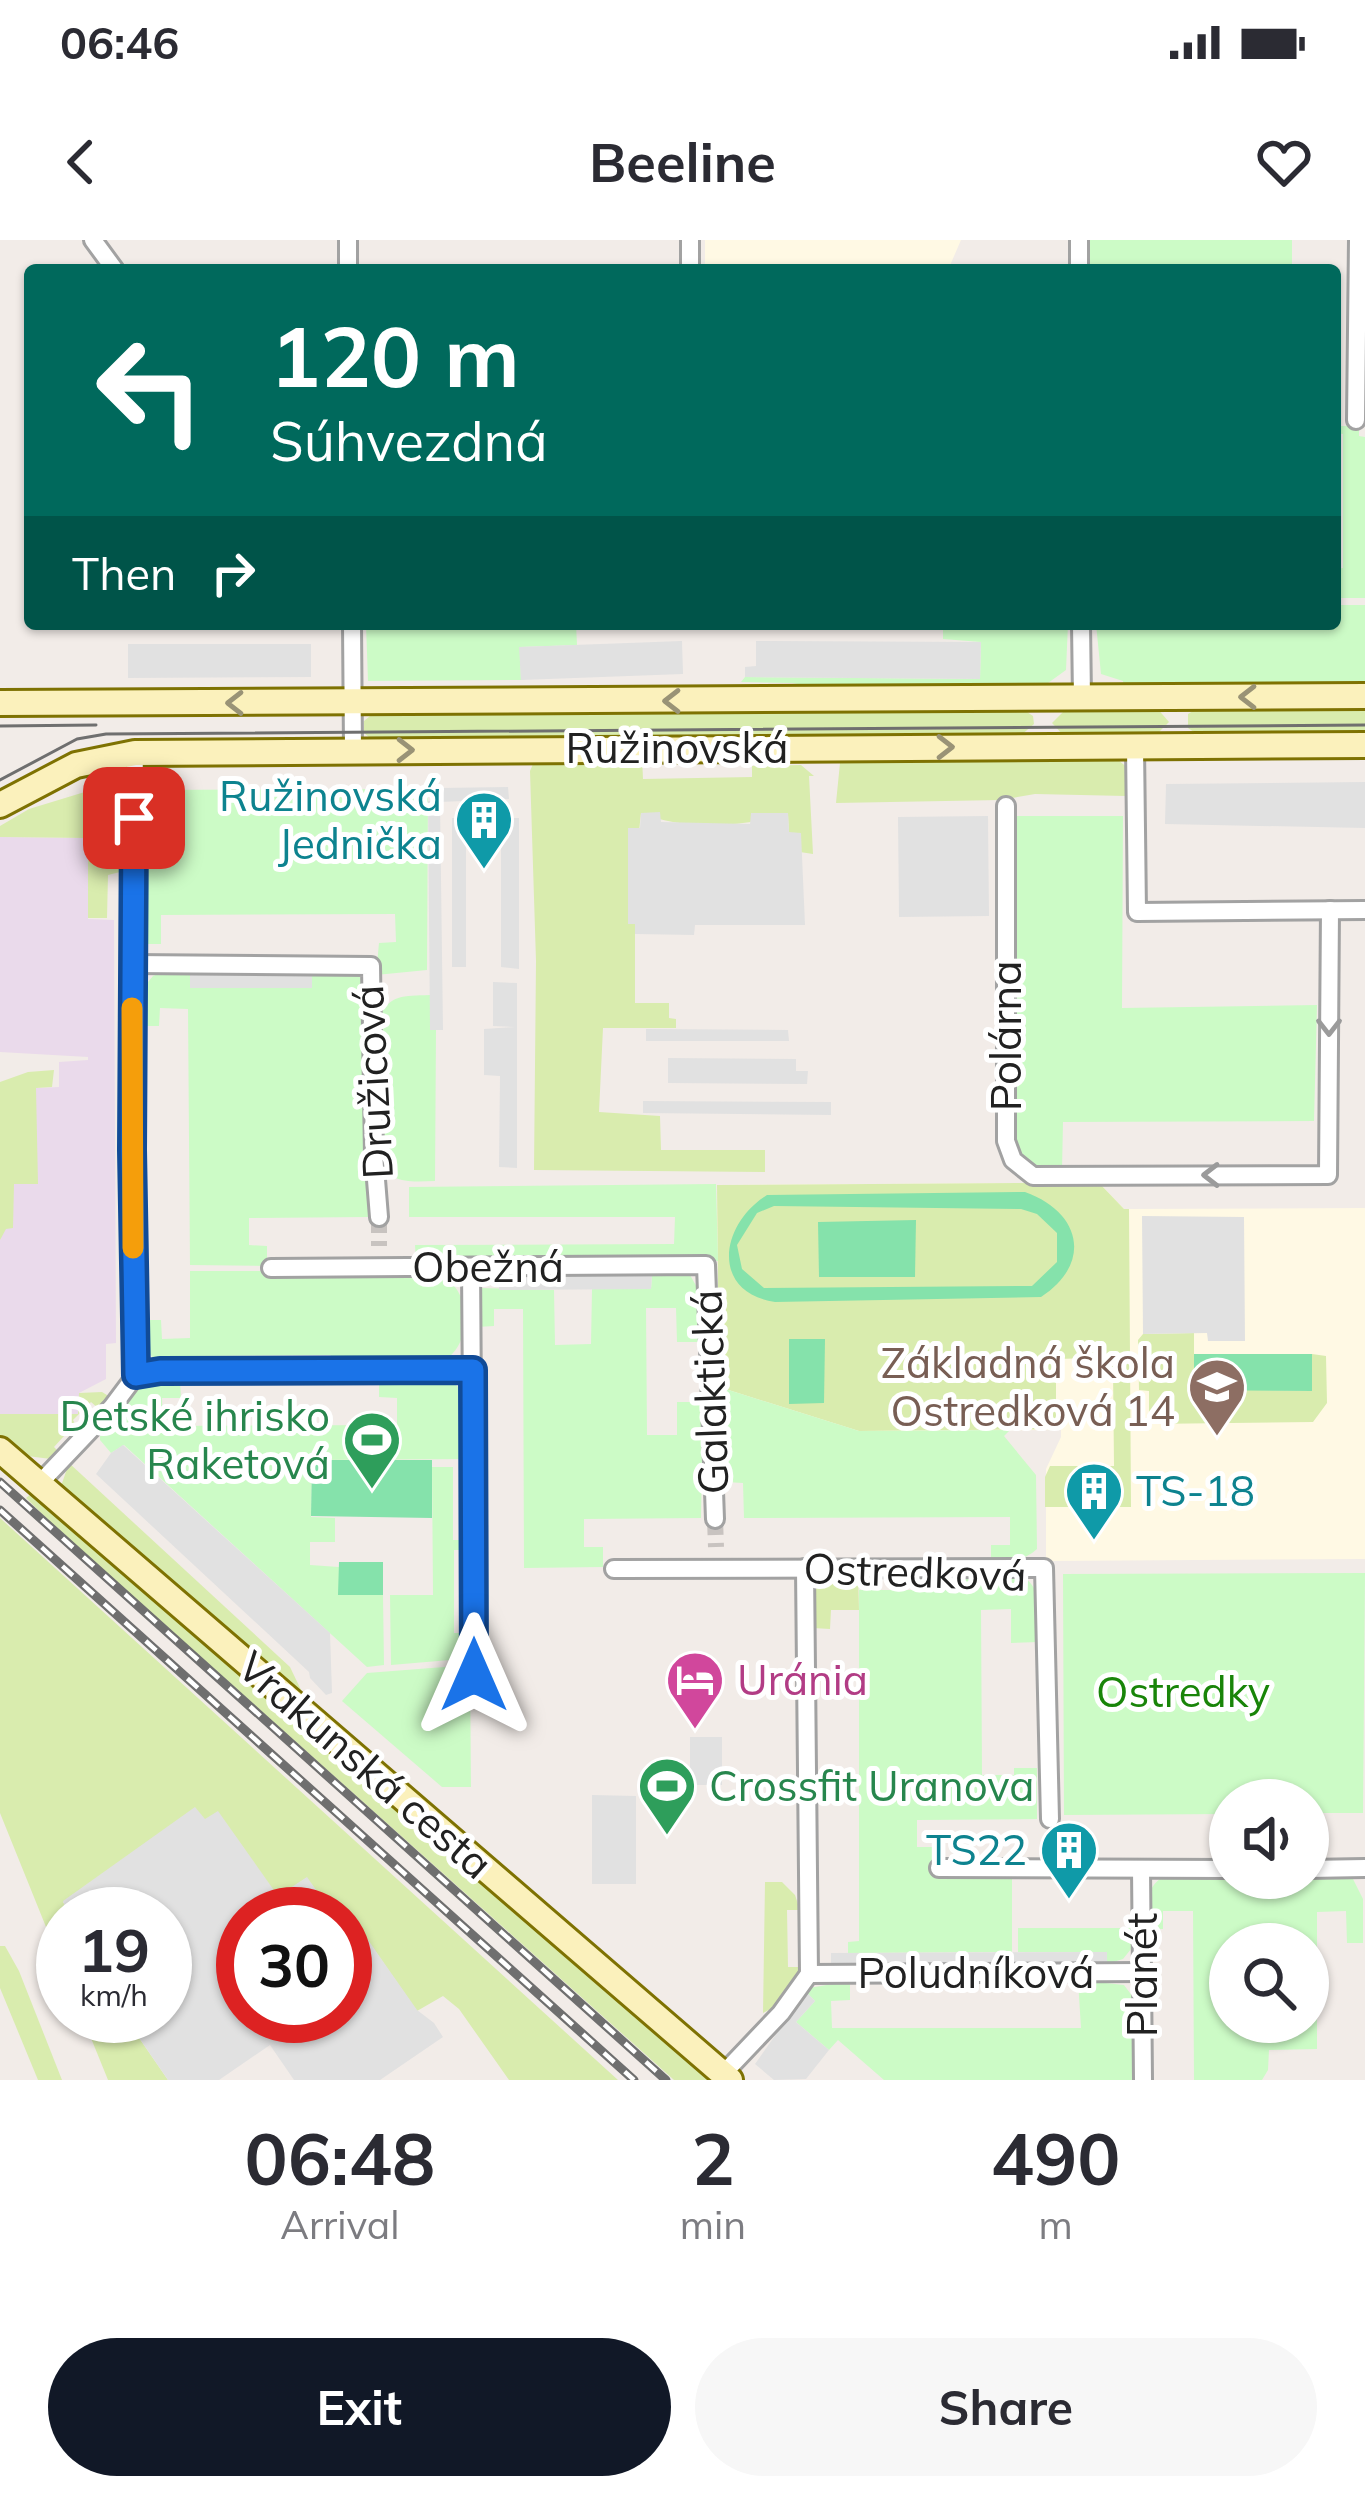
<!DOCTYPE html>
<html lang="en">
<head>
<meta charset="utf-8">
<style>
	body { margin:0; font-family:Mulish,sans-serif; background:#f7f7f7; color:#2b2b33; height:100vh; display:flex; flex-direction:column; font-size:45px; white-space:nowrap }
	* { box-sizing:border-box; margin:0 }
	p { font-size:39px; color:#7c7c81 }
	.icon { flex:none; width:66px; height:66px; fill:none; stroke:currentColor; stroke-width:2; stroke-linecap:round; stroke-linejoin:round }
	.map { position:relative; height:1840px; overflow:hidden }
	.side { display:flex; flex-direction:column; background:#fff; flex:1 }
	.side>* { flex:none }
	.guide { position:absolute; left:24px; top:24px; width:1317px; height:366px; border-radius:12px; box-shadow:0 3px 9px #0004; background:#00695c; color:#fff; overflow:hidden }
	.controls { position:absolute; left:1209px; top:1539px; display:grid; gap:24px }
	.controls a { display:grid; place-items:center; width:120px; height:120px; border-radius:50%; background:#fff; box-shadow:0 3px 9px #0004; font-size:60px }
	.speed { position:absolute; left:36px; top:1647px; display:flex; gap:24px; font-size:60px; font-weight:700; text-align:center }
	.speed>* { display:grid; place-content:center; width:156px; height:156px; border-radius:50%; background:#fff; box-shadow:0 3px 9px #0004; line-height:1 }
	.speed small { font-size:30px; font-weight:400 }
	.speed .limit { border:18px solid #d22; background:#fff; color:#111 }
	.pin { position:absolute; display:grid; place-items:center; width:102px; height:102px; color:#fff; margin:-51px; border-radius:24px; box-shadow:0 6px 18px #0006 }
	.me { position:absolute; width:132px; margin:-66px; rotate:0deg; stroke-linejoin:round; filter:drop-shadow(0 0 9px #0008) }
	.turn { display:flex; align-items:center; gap:42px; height:252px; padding:0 48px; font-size:54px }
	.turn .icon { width:156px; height:156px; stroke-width:2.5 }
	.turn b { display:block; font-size:84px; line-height:102px }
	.then { display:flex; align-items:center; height:114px; padding:0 48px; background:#0003; gap:24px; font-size:45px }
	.eta { display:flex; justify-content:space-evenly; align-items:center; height:204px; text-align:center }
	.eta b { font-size:72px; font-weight:700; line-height:84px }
	.action { display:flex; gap:24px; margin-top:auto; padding:24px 48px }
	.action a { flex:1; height:138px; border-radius:72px; background:#111827; color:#fff; font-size:48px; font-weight:700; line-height:138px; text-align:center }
	.action a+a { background:#f7f7f7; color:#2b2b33 }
	.status { display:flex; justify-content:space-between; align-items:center; height:84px; padding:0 60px; background:#fff; direction:ltr }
	.status svg { height:33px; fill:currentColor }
	header { display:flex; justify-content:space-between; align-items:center; height:156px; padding:0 48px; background:#fff; font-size:54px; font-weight:700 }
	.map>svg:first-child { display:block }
	.industrial { fill:#eadaeb }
	.education { fill:#fff9e4 }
	.grass { fill:#d9ecae }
	.park { fill:#ccfbc6; fill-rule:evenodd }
	.pitch { fill:#85e2ab; fill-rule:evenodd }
	.parking { fill:#e1e1e1 }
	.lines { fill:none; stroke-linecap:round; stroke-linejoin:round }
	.street-tunnel { stroke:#c8c3c0; stroke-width:16; stroke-dasharray:16 8; stroke-linecap:butt }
	.street-casing { stroke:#a2a2a2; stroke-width:22 }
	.secondary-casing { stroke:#7e7202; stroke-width:30 }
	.street { stroke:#fff; stroke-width:16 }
	.secondary { stroke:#fbf1bc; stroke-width:24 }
	.tram { stroke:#6f6f6f; stroke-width:3 }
	.rail-casing { stroke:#6f6f6f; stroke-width:9 }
	.rail { stroke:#fff; stroke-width:4.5; stroke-dasharray:14; stroke-linecap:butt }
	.oneway { stroke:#999376 }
	.oneway2 { stroke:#9b9b9b }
	.route-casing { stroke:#114b97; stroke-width:30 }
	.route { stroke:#1a73e8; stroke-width:21 }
	.slow { stroke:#f59e0b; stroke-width:21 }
	.labels { text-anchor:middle; stroke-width:10; stroke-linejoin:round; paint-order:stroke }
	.street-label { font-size:42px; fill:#212121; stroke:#fff }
	.culture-label { font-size:42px; fill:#0d838f; stroke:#fff; text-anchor:end }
	.education-label { font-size:42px; fill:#785e54; stroke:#fff; text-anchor:end }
	.leisure-label { font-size:42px; fill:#27864d; stroke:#fff; text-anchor:end }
	.hotel-label { font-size:42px; fill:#b23c85; stroke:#fff; text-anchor:start }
	.park-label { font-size:42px; fill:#198509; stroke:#fff }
</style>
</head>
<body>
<div class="status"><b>06:46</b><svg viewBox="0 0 49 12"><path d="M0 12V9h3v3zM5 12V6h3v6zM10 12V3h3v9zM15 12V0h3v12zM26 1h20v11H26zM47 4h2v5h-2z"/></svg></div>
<header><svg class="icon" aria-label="back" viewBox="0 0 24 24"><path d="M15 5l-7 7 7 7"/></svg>Beeline<svg class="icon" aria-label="heart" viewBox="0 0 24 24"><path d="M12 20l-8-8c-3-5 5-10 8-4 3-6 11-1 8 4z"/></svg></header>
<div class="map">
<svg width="1365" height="1840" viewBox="0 0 1365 1840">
	<rect width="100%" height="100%" fill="#f2ece8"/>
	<polygon class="industrial" points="0,597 88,598 88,679 114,680 116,1103 106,1104 106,1139 79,1153 79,1174 0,1174 0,1000 36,848 59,847 59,822 88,820 88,817 0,812"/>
	<g class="education">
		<polygon points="705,0 961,0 948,30 705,30"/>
		<polygon points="1021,943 1101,945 1124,969 1365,968 1365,1319 1046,1321 1046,1229 1061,1197 1061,1190 859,1191 719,1147 717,945"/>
	</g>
	<g class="grass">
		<polygon points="1365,465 1365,495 1200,496 1188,488 1188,474 1201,466"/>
		<polygon points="1068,467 1156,467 1169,482 1155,496 1066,498 1052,483"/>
		<polygon points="1021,468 1033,476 1034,484 1019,497 375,502 364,493 364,481 376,471"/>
		<polygon points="1111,514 1129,529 1126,556 1035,554 1000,560 836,563 840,523 857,516"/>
		<path d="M 536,517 L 642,517 L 643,539 L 752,537 L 752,526 L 801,525 L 814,536 L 809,536 L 813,614 L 800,612 L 800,593 L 789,593 L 788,574 C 741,587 685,591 641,573 L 629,684 L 635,684 L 635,763 L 669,763 L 669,778 L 676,779 L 676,788 L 603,788 L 599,872 L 660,876 L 661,910 L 765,910 L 765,932 L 534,930 L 536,721 L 530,531 Z"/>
		<polygon points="88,551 121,551 120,632 108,635 107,678 88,678 88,598 0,597 0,586 29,569"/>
		<polygon points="54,830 52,847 36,848 38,944 14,944 13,988 6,989 0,1000 0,842 28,832"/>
		<polygon points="1021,943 1101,945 1124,969 1129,969 1131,1267 1045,1267 1045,1237 1050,1226 1114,1226 1113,1128 1096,1127 1095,1118 1056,1119 1056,1189 859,1191 719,1147 717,945"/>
		<polygon points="1194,1093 1194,1149 1311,1151 1312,1114 1326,1116 1327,1163 1313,1182 1149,1184 1149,1151 1139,1150 1138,1100 1143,1094"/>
		<polygon points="102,1152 110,1157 99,1169 91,1162 73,1180 75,1184 54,1207 59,1212 51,1219 19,1215 0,1200 0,1174 78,1174 79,1153"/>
		<polygon points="69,1223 290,1427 302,1452 295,1455 60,1249"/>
		<polygon points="32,1253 714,1840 674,1840 51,1283 26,1258"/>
		<polygon points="0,1278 618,1840 509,1840 459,1769 443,1756 417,1771 345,1668 333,1674 306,1638 279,1657 205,1579 63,1662 70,1673 63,1674 59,1681 63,1687 63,1729 0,1573"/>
		<polygon points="858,1332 859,1370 831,1370 830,1389 813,1388 816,1347 828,1336"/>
		<path d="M 765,1642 L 782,1642 L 795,1655 L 800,1670 L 787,1670 L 788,1727 L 801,1727 C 799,1745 779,1766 763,1773 Z"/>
		<polygon points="0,1706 5,1706 19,1731 62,1840 38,1840 0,1748"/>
		<polygon points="82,1776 124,1776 168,1840 108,1840"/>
	</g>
	<g class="park">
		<polygon points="1082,0 1292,0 1292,30 1083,30"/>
		<polygon points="1335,186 1359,186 1359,196 1365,197 1365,358 1335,358 1335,329 1343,328 1343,194 1335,193"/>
		<polygon points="1335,365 1365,365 1365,447 1124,448 1123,441 1101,434 1096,384 1335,384"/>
		<polygon points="366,384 576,384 577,405 520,407 521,440 368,441"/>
		<polygon points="943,384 1068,384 1066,430 1048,443 957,444 957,450 832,450 792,443 741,442 745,437 980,439 981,402 943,399"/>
		<polygon points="428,549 427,730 376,735 379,703 396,702 395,674 161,675 161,704 145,704 144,550"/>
		<path d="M 1011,576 L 1123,576 L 1122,768 L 1317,765 L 1314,881 L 1063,882 L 1062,930 C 1029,931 1019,925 1010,894 Z"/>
		<polygon points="172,728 342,728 360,737 368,757 368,977 249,978 249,1005 267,1006 267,1026 190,1025 188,769 160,768 159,786 144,786 143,748 153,736"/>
		<path d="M 430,755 L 430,789 L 436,790 L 435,941 C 407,942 388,944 378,916 L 377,782 C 389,754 401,756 430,755 Z"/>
		<polygon points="716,944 718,1021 416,1021 415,1005 674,1004 675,977 409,977 409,947"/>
		<path d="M 190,1031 L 348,1031 L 446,1038 C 476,1060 470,1115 434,1125 L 323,1126 L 331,1115 L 185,1116 L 174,1126 L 158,1123 L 145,1109 L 144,1080 L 161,1080 L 162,1099 L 190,1098 Z"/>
		<polygon points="652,1035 690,1035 703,1058 702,1102 677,1102 676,1068 646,1068 647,1195 677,1195 677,1162 703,1162 701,1278 584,1279 584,1307 603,1307 603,1327 524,1328 523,1069 494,1069 494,1086 477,1087 479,1048 554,1050 555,1105 591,1104 592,1049 651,1049"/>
		<path d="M 379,1139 L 449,1140 L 465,1152 L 469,1219 L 312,1220 L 311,1277 L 335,1278 L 335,1302 L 310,1302 L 310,1325 L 339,1327 L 339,1355 L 383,1355 L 384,1425 L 367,1427 L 124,1205 L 111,1213 L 100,1200 L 100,1192 C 122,1157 138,1140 180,1141 L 181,1158 L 162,1158 L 163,1186 L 397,1185 L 397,1158 L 379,1157 Z"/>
		<path d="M 719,1147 L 859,1191 L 1010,1190 L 1004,1196 L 1036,1235 L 1037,1309 C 1024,1321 1008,1322 991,1322 L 991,1305 L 1010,1305 L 1010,1277 L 744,1278 L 743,1243 L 726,1242 L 726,1158 L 717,1157 Z"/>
		<polygon points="432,1227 453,1227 453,1300 465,1300 465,1310 454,1310 454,1393 466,1393 450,1420 391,1425 390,1355 433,1355"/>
		<path d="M 927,1331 L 1022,1336 C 1045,1350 1039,1379 1039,1402 L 1011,1403 L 1011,1369 L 981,1370 L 982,1535 L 1014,1535 L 1014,1528 L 1037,1528 L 1037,1579 L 917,1580 L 917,1607 L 937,1607 L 937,1625 L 1012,1633 L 1012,1712 L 848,1713 L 848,1702 L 859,1701 L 859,1350 L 925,1350 Z"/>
		<polygon points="1365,1333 1363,1573 1308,1573 1308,1560 1230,1560 1230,1574 1064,1575 1063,1334"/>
		<polygon points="470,1425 471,1547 442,1547 342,1461 367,1433"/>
		<path d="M 1174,1632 L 1230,1638 L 1308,1638 L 1308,1632 L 1351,1635 L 1363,1659 L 1363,1703 L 1347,1703 L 1346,1671 L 1317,1672 L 1317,1809 L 1269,1810 L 1268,1830 L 1262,1840 L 1194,1840 L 1193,1671 L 1163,1671 L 1163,1689 L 1147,1689 C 1148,1661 1144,1642 1174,1632 ZM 1230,1704 L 1308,1704 L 1308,1782 L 1230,1782 Z"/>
		<polygon points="1018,1688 1133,1688 1131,1709 1123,1719 1107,1724 1106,1712 1018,1712"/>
		<polygon points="1078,1740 1124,1745 1136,1761 1138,1840 884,1840 838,1800 829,1810 796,1782 815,1761 806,1752 809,1748 850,1741 850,1760 831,1761 832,1788 1081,1788"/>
	</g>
	<g class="pitch">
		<path d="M 1025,952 C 1081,972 1093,1023 1041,1057 L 775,1062 C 710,1052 720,984 767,955 ZM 774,966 L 1021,969 L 1037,974 L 1057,993 L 1057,1022 L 1032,1046 L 764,1048 L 742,1029 L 737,1005 L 757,973 Z"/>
		<polygon points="916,980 915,1037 819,1037 818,982"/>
		<polygon points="789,1099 825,1099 824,1163 789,1164"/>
		<polygon points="1194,1114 1312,1114 1312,1151 1194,1150"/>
		<polygon points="312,1220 432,1220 432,1278 311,1276"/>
		<polygon points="339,1322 383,1322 383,1355 338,1355"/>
	</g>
	<g class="parking">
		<polygon points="682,401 683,434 521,440 519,407"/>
		<polygon points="756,401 981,402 980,439 745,437 745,427 756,426"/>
		<polygon points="128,404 311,404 311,437 128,438"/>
		<polygon points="1365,542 1365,588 1165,584 1166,544"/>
		<polygon points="508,547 509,559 440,562 443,790 430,790 428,561 440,560 440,548"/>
		<polygon points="660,572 661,582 750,584 751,573 788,573 789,592 801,593 805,685 695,685 694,695 635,694 635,684 628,684 628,588 640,588 641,573"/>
		<polygon points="988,576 989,676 899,677 898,577"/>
		<rect x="452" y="578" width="14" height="149"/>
		<polygon points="501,578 519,578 519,729 501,727"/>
		<rect x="190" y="735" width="122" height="13"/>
		<polygon points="493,742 517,743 517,928 499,927 500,836 484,835 484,789 515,787 493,786"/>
		<polygon points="646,789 788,790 789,801 646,801"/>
		<polygon points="668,818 796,819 796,831 808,831 807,844 668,843"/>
		<polygon points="643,861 831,862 831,875 643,873"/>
		<polygon points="1142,976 1244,977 1245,1101 1208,1101 1207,1093 1143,1094"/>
		<polygon points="652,1035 651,1049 499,1050 499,1036"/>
		<polygon points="123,1205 330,1393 332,1453 326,1455 310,1438 309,1432 96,1234 111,1213"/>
		<rect x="690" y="1497" width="32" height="48"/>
		<polygon points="592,1555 636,1556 636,1644 592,1644"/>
		<polygon points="195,1567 205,1579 218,1571 278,1656 307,1637 333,1674 243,1674 243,1776 345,1776 345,1674 334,1674 345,1667 417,1770 434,1783 443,1797 380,1840 294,1840 270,1805 219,1840 168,1840 124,1776 165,1776 165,1674 68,1674 63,1661"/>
		<polygon points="1107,1712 1107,1724 831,1725 831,1713"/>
		<polygon points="806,1752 815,1761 796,1782 829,1810 806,1839 774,1840 755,1824"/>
	</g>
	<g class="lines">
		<g class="street-tunnel">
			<polyline points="379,977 379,1006"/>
			<polyline points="715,1279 716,1307"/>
		</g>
		<g class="street-casing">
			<g id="street">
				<polyline points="93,0 115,30"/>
				<polyline points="348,0 348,30"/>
				<polyline points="690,0 690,30"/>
				<polyline points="1079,30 1079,0"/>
				<polyline points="1356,180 1358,0"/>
				<polyline points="352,384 353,510"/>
				<polyline points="1081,384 1082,458"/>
				<polyline points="1135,507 1137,672 1365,670"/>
				<polyline points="1006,566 1006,901 1013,920 1033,936 1328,935 1330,670"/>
				<polyline points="131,724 371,726 374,915 379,977"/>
				<polyline points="471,1027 474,1435"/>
				<polyline points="271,1028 706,1025 715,1279"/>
				<polyline points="136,1135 160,1131 473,1130"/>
				<polyline points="38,1245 112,1167 136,1135 131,724 135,513"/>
				<polyline points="614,1329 1044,1328 1050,1579"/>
				<polyline points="939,1628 1230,1629"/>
				<polyline points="1141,1629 1143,1840"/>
				<polyline points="1308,1629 1365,1628"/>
				<polyline points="809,1734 1142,1732"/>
				<polyline points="723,1834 781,1773 809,1734 805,1328"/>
			</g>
		</g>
		<g class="secondary-casing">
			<g id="secondary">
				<polyline points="0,463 1365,456"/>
				<polyline points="0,565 76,525 135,513 1365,505"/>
				<polyline points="0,1210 730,1840"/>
			</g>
		</g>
		<use href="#street" class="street"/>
		<use href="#secondary" class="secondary"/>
		<g class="tram">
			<polyline points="0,486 96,485"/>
			<polyline points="0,540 77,499 106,494 1365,485"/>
		</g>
		<g class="rail-casing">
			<g id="rail">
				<polyline points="0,1242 666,1840"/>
				<polyline points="0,1270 634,1840"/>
			</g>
		</g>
		<use href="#rail" class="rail"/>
	</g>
	<defs><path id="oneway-chevron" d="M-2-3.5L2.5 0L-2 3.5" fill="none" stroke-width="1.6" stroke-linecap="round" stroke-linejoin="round" transform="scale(3)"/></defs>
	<g class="oneway">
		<use href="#oneway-chevron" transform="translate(1248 457) rotate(180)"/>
		<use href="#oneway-chevron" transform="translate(672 461) rotate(180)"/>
		<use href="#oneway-chevron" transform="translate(235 463) rotate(180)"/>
		<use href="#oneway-chevron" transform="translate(945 507)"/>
		<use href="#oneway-chevron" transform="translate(405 510)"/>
	</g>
	<g class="oneway2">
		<use href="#oneway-chevron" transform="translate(1329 787) rotate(90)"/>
		<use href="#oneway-chevron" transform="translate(1211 935) rotate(180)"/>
	</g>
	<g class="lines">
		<g class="route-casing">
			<polyline id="route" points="134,578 132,910 136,1135 160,1131 473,1130 474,1435"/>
		</g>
		<use href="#route" class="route"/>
		<polyline class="slow" points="132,768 133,1008"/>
	</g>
	<defs>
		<g id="building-pin" transform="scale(3)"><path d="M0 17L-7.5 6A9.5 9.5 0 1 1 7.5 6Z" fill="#0f9aa8" stroke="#fff"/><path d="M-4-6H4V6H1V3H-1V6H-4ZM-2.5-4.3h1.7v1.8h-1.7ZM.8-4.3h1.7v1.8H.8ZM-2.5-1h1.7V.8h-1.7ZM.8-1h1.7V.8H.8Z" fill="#fff"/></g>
		<g id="school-pin" transform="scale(3)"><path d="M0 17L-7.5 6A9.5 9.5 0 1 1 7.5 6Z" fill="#8d6e63" stroke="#fff"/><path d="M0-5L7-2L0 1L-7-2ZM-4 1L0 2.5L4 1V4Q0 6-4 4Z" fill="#fff"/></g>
		<g id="stadium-pin" transform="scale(3)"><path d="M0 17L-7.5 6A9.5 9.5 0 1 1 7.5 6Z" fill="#2e9e5b" stroke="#fff"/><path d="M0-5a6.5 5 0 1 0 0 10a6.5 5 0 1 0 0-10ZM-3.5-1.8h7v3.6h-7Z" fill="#fff"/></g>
		<g id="hotel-pin" transform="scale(3)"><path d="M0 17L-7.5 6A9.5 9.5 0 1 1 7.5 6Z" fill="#d1479c" stroke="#fff"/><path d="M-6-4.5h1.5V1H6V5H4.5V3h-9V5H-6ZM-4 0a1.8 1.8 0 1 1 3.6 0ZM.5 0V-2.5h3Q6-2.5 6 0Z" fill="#fff"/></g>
	</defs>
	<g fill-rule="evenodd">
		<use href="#building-pin" x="484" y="580"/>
		<use href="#school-pin" x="1217" y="1147"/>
		<use href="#stadium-pin" x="372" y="1200"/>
		<use href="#building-pin" x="1094" y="1251"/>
		<use href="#hotel-pin" x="695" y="1440"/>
		<use href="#stadium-pin" x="667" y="1546"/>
		<use href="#building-pin" x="1069" y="1610"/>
	</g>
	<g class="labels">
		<g class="street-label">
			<text x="677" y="523">Ružinovská</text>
			<text transform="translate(1006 796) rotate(-90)" y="15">Polárna</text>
			<text transform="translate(373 842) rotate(-93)" y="15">Družicová</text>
			<text x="488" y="1042">Obežná</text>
			<text transform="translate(710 1152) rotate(-92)" y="15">Galaktická</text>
			<text transform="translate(915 1332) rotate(2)" y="15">Ostredková</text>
			<text transform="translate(365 1525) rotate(41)" y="15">Vrakunská cesta</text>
			<text x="976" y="1748">Poludníková</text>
			<text transform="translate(1142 1735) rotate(-90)" y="15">Planét</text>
		</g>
		<g class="culture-label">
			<text x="442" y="571">Ružinovská<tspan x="442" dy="48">Jednička</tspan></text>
			<text x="1136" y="1266" text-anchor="start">TS-18</text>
			<text x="1027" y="1625">TS22</text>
		</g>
		<g class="education-label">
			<text x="1175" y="1138">Základná škola<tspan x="1175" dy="48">Ostredková 14</tspan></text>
		</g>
		<g class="leisure-label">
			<text x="330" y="1191">Detské ihrisko<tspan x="330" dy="48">Raketová</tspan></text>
			<text x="709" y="1561" text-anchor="start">Crossfit Uranova</text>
		</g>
		<g class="hotel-label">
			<text x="737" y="1455">Uránia</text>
		</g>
		<g class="park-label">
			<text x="1183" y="1467">Ostredky</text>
		</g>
	</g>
</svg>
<div class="controls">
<a><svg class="icon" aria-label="sound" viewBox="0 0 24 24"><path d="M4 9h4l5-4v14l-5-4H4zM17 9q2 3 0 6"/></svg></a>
<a><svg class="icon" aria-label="search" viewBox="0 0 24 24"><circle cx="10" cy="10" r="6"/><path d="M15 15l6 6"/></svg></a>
</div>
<div class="speed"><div>19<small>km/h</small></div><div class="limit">30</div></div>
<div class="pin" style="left:134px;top:578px;background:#d93025"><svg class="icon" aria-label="arrive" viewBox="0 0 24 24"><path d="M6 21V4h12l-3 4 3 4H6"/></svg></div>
<svg class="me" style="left:474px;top:1435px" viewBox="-20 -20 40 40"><path d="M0-17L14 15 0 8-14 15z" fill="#1a73e8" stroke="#fff" stroke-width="4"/></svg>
<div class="guide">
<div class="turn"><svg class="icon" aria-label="left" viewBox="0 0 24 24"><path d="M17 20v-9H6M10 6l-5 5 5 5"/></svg><div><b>120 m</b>Súhvezdná</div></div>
<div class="then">Then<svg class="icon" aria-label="right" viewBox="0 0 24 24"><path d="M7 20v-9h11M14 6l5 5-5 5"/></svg></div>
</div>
</div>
<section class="side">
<div class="eta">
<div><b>06:48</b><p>Arrival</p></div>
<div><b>2</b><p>min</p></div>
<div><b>490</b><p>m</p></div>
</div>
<div class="action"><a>Exit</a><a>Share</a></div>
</section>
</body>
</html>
